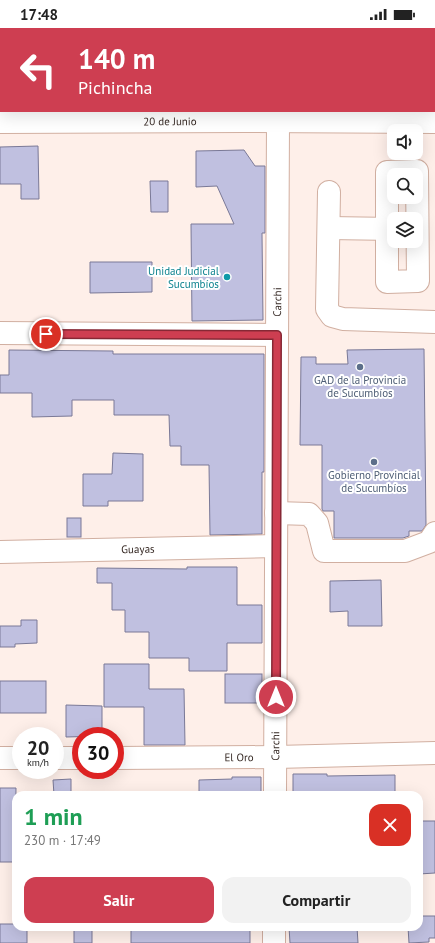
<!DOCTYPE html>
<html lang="es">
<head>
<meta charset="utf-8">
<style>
	body { margin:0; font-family:"PT Sans",sans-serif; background:#f2f2f2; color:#222; height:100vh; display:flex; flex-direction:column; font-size:15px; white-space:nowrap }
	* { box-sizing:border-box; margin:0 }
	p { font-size:13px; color:#767676 }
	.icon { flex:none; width:22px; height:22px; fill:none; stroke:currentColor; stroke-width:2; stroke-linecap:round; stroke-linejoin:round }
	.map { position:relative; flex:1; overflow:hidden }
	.panel { position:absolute; left:12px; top:763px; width:411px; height:140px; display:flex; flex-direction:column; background:#fff; border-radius:12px; box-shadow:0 4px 16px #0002 }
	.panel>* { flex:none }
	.hud { position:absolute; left:0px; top:0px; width:435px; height:84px; box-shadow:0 4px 16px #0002; background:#ce3e51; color:#fff; overflow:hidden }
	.fabs { position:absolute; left:387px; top:96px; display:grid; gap:8px }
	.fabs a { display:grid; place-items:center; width:36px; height:36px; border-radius:8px; background:#fff; box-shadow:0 4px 16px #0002; font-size:20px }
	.speed { position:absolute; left:12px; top:699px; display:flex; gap:8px; font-size:20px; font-weight:700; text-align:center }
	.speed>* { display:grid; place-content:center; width:52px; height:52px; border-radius:50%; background:#fff; box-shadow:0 4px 16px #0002; line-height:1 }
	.speed small { font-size:10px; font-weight:400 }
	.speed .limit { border:6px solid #d22; background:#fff; color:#111 }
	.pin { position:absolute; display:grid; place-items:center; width:34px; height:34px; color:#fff; margin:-17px; border:2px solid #fff; border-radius:50%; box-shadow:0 1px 4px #0007 }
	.me { position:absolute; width:44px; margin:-22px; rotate:0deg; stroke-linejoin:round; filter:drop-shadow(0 0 3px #0008) }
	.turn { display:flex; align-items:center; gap:14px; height:84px; padding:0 12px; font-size:18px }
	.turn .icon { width:52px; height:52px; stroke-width:2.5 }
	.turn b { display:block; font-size:28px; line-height:34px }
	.round { display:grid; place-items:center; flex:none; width:42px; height:42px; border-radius:12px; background:#f2f2f2 }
	.headline { display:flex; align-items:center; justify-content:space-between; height:68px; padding:0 12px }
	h1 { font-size:24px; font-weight:600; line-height:30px; color:#1e9e55 }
	.action { display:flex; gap:8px; margin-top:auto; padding:8px 12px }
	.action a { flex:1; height:46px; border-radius:12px; background:#ce3e51; color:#fff; font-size:16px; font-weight:600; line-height:46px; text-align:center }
	.action a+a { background:#f2f2f2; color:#222 }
	.status { display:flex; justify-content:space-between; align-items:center; height:28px; padding:0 20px; background:#fff; direction:ltr }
	.status svg { height:11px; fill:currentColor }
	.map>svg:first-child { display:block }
	.building { fill:#c0c0e0; stroke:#7a7997 }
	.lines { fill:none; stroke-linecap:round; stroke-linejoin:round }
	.minor-casing { stroke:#d1afa1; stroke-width:24 }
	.minor { stroke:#fff; stroke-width:22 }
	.route-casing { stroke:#862835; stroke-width:10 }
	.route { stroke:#ce3e51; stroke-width:7 }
	.culture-dot { fill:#0f9aa8; stroke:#fff; stroke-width:1.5 }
	.service-dot { fill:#5c6f8a; stroke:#fff; stroke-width:1.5 }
	.labels { text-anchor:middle; stroke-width:4; stroke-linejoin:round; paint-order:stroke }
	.street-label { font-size:11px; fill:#352823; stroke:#fff }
	.culture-label { font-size:11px; fill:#0d838f; stroke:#fff; text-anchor:end }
	.service-label { font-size:11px; fill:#4e5e75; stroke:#fff }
</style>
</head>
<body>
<div class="status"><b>17:48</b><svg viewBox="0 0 49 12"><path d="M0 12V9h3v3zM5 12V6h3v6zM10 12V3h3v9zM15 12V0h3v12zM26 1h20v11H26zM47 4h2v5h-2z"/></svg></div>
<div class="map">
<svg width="435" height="915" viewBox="0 0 435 915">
	<rect width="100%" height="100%" fill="#feefe9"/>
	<g class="building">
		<polygon points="38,118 39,171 21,171 21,156 0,156 0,119"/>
		<polygon points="244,122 255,138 265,138 265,205 262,205 263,292 192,293 191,196 234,196 217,158 196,159 196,123"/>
		<polygon points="150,153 168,153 168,184 151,184"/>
		<polygon points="90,234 152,234 152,264 90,265"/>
		<polygon points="424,321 426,497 422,503 409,503 409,508 403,510 334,510 334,483 323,483 322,481 322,417 300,417 301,329 316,329 316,336 348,336 347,322"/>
		<polygon points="9,322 113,323 113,326 264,326 264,444 262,444 262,506 210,507 209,437 181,437 181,418 170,418 169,387 114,387 114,372 72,372 72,388 32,389 32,365 0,365 0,347 9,347"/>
		<polygon points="113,425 143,426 143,473 108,473 108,478 83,478 83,446 112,446"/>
		<rect x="67" y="490" width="14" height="19"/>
		<polygon points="187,539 237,539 237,577 262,577 262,615 227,615 227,643 189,643 189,630 149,630 149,604 125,604 125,582 112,582 112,555 97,555 97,540 187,541"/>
		<polygon points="381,552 382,598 348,598 348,583 330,584 330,553"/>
		<polygon points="21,592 37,592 37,615 15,616 15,619 0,619 0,598 21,598"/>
		<polygon points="104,636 149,636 149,661 184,661 185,717 144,717 144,679 104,679"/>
		<rect x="225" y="646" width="37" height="29"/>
		<rect x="0" y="653" width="46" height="32"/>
		<polygon points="66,677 102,678 102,708 66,709"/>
		<polygon points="293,746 327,746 327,748 395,747 395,767 293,767"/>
		<polygon points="232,749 261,749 261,767 199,767 199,752 232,751"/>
		<polygon points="71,751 71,767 54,767 53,752"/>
		<polygon points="0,760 16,760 15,834 0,834"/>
		<polygon points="419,793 435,793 435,845 419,846"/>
		<polygon points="419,888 435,888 435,910 429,910 429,914 409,915 408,899 419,899"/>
		<polygon points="0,896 16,896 16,899 27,899 27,915 0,915"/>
		<rect x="74" y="899" width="18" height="16"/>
		<polygon points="131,899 161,899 161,900 250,899 250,915 131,915"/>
		<polygon points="289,899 357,899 358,915 290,915"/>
	</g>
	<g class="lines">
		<g class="minor-casing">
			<g id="minor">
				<polyline points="215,0 215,1"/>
				<polyline points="434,61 435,61"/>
				<polyline points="0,63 1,63"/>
				<path id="s1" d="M 0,94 L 243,93 L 435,94"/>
				<polygon points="417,143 418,253 387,254 387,144"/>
				<polyline points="329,164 327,281 332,288 343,291 435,294"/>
				<polyline points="329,200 394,201"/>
				<polyline points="0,305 277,307"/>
				<polyline points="276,485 309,486 317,495 324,523 405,523 429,514 435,505"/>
				<path id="s2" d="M 0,524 L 276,518"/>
				<polyline points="0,730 21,730"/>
				<polyline points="55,730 81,730"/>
				<path id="s3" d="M 115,730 L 276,729 L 435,725"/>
				<path id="s4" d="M 275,767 L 278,93"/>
				<polyline points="274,915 274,899"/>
			</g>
		</g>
		<use href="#minor" class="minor"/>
	</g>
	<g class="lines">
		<g class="route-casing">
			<polyline id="route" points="46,306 277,307 276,669"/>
		</g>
		<use href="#route" class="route"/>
	</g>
	<circle class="culture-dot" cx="227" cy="249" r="4"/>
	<g class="service-dot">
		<circle cx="360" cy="339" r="4"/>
		<circle cx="374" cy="434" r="4"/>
	</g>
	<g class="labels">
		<g class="street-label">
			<text dy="4" stroke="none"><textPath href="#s1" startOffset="170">20 de Junio</textPath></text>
			<text dy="4" stroke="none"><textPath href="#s4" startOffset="493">Carchi</textPath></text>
			<text dy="4" stroke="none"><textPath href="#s2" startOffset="138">Guayas</textPath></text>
			<text dy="4" stroke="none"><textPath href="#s4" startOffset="49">Carchi</textPath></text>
			<text dy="4" stroke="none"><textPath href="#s3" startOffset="124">El Oro</textPath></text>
		</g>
		<g class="culture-label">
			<text x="219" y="247">Unidad Judicial<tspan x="219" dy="13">Sucumbíos</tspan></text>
		</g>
		<g class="service-label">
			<text x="360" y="356">GAD de la Provincia<tspan x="360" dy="13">de Sucumbíos</tspan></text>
			<text x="374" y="451">Gobierno Provincial<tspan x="374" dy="13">de Sucumbíos</tspan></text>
		</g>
	</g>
</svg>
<div class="fabs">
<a><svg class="icon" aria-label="sound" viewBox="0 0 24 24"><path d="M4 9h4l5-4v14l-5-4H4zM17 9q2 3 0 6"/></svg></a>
<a><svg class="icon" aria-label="search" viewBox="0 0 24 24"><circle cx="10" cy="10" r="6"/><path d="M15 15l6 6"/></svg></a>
<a><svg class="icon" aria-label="layers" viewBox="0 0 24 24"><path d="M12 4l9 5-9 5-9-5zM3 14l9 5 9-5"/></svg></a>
</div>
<div class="speed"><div>20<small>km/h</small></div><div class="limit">30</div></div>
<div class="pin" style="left:46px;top:306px;background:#d93025"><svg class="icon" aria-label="arrive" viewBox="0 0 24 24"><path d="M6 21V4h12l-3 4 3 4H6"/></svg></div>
<svg class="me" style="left:276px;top:669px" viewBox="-20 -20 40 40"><circle r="17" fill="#ce3e51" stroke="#fff" stroke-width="3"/><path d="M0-11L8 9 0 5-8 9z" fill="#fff"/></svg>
<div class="hud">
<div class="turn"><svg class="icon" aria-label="left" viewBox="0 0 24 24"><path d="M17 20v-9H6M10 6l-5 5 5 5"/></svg><div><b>140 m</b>Pichincha</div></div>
</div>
<section class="panel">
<div class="headline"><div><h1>1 min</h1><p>230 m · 17:49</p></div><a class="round" style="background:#d93025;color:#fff"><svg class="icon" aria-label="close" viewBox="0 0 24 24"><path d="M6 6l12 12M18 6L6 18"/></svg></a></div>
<div class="action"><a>Salir</a><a>Compartir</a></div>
</section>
</div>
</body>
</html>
